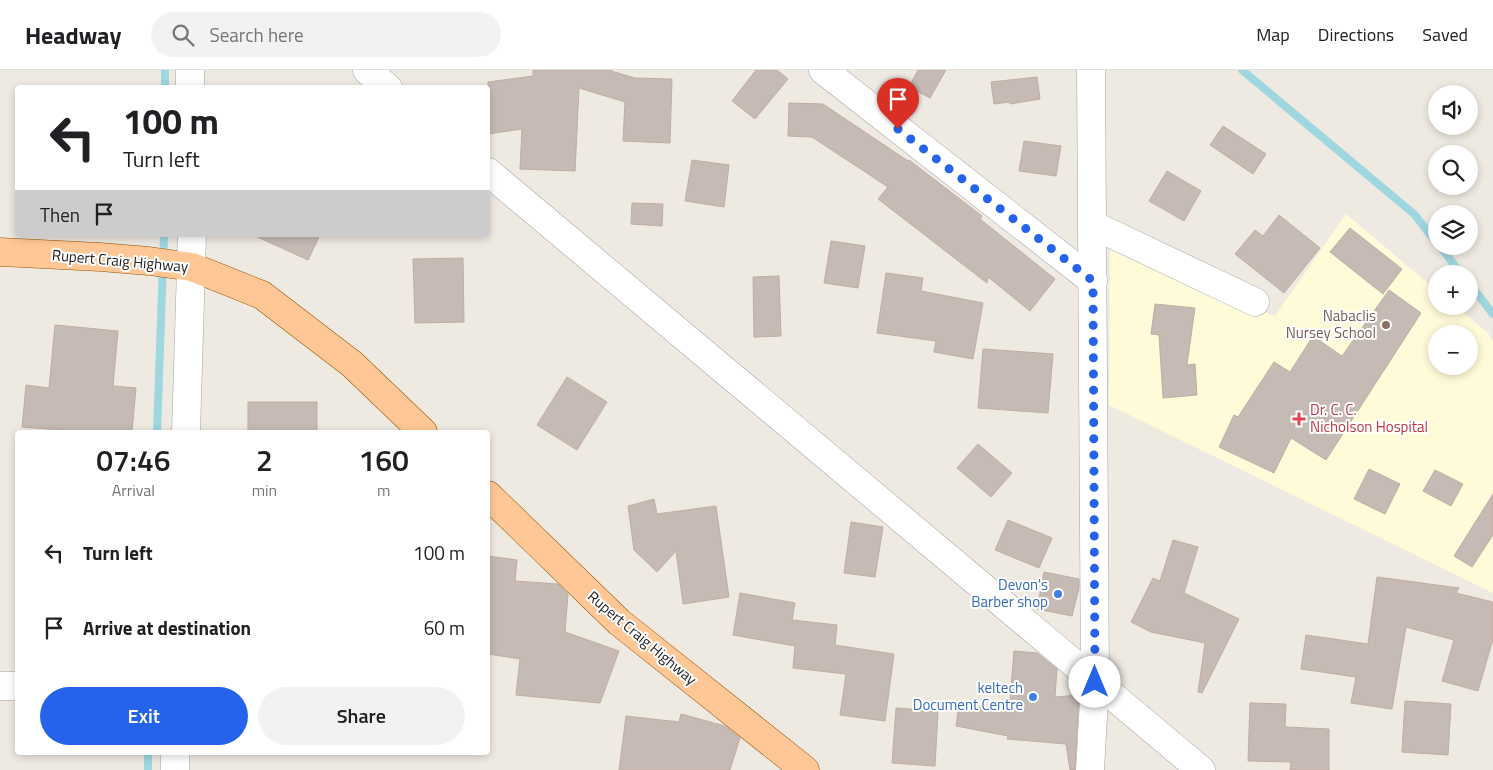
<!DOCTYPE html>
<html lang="en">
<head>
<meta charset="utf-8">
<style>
	body { margin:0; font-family:"Titillium Web",sans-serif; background:#f2f2f2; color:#202124; height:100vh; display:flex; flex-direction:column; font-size:19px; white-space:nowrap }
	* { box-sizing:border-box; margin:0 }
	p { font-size:16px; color:#757577 }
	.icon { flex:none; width:28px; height:28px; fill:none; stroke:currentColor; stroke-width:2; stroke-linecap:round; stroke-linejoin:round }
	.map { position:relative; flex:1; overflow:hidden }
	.details { position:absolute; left:15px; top:360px; width:475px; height:325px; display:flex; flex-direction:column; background:#fff; border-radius:5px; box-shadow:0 2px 8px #0003 }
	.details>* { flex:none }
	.hud { position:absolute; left:15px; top:15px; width:475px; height:152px; border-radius:5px; box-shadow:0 2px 8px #0003; background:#fff; color:#202124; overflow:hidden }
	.buttons { position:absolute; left:1428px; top:15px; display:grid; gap:10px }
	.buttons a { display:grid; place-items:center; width:50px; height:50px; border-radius:50%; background:#fff; box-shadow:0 2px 8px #0003; font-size:25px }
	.pin { position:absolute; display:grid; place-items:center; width:42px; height:42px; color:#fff; margin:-51px -21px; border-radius:50% 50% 50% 0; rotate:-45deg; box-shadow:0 0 5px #0007 }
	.pin .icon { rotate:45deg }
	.me { position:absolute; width:55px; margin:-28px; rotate:0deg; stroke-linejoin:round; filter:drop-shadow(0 0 4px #0008) }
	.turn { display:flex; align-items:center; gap:18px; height:105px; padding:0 25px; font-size:22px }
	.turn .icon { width:65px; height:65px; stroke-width:2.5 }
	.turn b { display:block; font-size:35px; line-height:42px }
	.then { display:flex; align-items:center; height:48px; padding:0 25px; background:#0003; gap:10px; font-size:19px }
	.eta { display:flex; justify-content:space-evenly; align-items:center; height:85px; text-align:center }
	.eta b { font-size:30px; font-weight:600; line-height:35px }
	.button { display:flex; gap:10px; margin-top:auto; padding:10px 25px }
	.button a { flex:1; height:58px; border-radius:30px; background:#2563eb; color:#fff; font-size:20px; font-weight:600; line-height:58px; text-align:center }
	.button a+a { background:#f2f2f2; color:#202124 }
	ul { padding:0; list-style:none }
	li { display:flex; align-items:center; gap:15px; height:75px; padding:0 25px }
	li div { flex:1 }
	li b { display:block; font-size:19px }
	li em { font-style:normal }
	header { display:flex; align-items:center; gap:30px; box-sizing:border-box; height:70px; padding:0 25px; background:#fff; border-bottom:1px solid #e0e0e0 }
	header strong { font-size:24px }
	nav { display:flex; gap:28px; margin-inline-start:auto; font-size:18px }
	.search { width:350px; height:45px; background:#f2f2f2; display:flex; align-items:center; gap:12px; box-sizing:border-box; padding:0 18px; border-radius:28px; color:#757577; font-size:19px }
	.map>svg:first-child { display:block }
	.education { fill:#fffbd9; fill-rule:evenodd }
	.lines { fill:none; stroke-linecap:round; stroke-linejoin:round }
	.stream { stroke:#9ed7e0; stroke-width:8 }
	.building { fill:#c6bab4; stroke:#c1ada2 }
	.minor-casing { stroke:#a3a3a3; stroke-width:29 }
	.primary-casing { stroke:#945400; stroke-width:29 }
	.minor { stroke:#fff; stroke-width:28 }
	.primary { stroke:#ffc795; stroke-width:28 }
	.route { stroke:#2563eb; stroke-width:9; stroke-dasharray:0 16.2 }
	.education-dot { fill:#8d6e63; stroke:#fff; stroke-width:2 }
	.health-dot { fill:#e0444e; stroke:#fff; stroke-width:2 }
	.shop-dot { fill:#3f7fe0; stroke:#fff; stroke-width:2 }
	.labels { text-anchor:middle; stroke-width:4; stroke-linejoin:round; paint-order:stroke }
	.street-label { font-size:15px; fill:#1c1c1c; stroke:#fff }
	.education-label { font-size:15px; fill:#785e54; stroke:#fff; text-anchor:end }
	.health-label { font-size:15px; fill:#be3a42; stroke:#fff; text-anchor:start }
	.shop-label { font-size:15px; fill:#366cbe; stroke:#fff; text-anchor:end }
</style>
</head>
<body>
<header>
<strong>Headway</strong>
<div class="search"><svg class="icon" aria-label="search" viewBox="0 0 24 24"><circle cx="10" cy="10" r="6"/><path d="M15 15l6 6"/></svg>Search here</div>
<nav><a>Map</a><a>Directions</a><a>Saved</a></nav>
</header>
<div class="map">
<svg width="1493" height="700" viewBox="0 0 1493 700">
	<rect width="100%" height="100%" fill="#eee9e1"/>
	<path class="education" d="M 1346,144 L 1436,220 L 1436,236 L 1456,236 L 1488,263 L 1493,272 L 1493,523 L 1109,335 L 1110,175 L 1275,246 ZM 1436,264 L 1469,264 L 1469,296 L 1436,296 Z"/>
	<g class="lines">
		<g class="stream">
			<polyline points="1242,0 1414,144 1436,172"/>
			<polyline points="165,18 165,0"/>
			<polyline points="1440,176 1461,204"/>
			<polyline points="1469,213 1493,244"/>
			<polyline points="157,362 164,165"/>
			<polyline points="148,700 148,682"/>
		</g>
	</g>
	<g class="building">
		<polygon points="533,0 608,0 635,8 672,9 670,73 623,71 625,32 579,18 575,101 520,99 522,59 488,64 488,12 533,6"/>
		<polygon points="756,0 777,0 788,9 755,49 732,31"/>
		<polygon points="918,0 946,0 930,28 909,17"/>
		<polygon points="1037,7 1040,29 1010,34 1010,32 994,34 991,12"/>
		<polygon points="789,33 823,34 908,91 909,90 982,146 980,149 1055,209 1030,241 988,207 987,213 878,129 888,117 812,67 788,66"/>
		<polygon points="1223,56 1266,84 1253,104 1210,75"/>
		<polygon points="1024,71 1061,76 1056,106 1019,101"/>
		<polygon points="692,90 729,95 724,137 685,131"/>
		<polygon points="1167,101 1201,121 1184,151 1149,131"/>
		<polygon points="632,133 663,134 662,156 631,154"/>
		<polygon points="1279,145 1320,178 1284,223 1235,184 1255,160 1263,166"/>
		<polygon points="1350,158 1402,199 1383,224 1330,182"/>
		<polygon points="253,165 320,165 308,190"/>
		<polygon points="831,171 865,176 858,218 824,213"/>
		<polygon points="463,188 464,252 415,253 413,189"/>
		<polygon points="886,203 923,208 921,221 983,233 973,289 934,282 936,271 877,263"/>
		<polygon points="779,206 781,266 754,267 753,207"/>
		<polygon points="1389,220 1421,243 1326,390 1291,368 1274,403 1219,377 1234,345 1238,347 1274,292 1290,302 1313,266 1342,286"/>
		<polygon points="1155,234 1195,238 1187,295 1195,294 1197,325 1163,328 1159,265 1151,264"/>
		<polygon points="55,255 118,261 113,316 136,318 132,362 86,362 22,357 26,315 49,318"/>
		<polygon points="983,279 1053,284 1048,343 978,338"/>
		<polygon points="567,307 607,332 577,380 537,355"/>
		<rect x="248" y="332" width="69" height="30"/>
		<polygon points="978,374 1012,403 991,427 957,398"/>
		<polygon points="1369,399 1400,414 1385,444 1354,429"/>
		<polygon points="1435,400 1463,414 1451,436 1423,421"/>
		<polygon points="1493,424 1493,465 1472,497 1454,486"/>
		<polygon points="654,429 657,444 716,436 729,527 683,534 676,481 657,502 634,480 628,436"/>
		<polygon points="1008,450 1052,468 1039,498 995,480"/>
		<polygon points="851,452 883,457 875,507 844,503"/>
		<polygon points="1173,470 1198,477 1184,523 1239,549 1202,623 1198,622 1205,573 1151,562 1131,552 1153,508 1160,511"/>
		<polygon points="488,486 517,490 515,511 558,514 568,524 565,562 619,581 600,633 516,625 520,589 488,584"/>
		<polygon points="1044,502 1079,509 1079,518 1072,546 1037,539"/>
		<polygon points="1377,507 1459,518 1456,523 1493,532 1493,569 1478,621 1442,611 1454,570 1406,557 1392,639 1351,633 1356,607 1301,599 1306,565 1368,574"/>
		<polygon points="740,523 795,533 792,550 837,555 835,575 894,584 885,651 840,645 846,604 793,598 795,576 733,565"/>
		<polygon points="1014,581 1037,583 1057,599 1055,627 1079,625 1075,700 1070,700 1066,674 1007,669 1008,666 956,656 959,634 1009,642"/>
		<polygon points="1405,631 1451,634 1448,685 1402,682"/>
		<polygon points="1250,633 1286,634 1285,657 1329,659 1329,700 1290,700 1291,692 1248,691"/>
		<polygon points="896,638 938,641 935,696 892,693"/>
		<polygon points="681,644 725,656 740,668 730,700 619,700 626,646 679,652"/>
	</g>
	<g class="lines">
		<g class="minor-casing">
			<g id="minor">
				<polyline points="190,0 190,18"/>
				<polyline points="367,0 388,18"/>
				<polyline points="823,0 1093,211"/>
				<polyline points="488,102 1201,700"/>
				<polyline points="1093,155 1255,232"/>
				<polyline points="186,362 192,165"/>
				<polyline points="0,616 18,616"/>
				<polyline points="175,700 175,682"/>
				<polyline points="1090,700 1095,612 1091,0"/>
			</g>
		</g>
		<g class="primary-casing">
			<g id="primary">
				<polyline points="0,182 100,187 149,191 192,197 262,225 352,294 423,362"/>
				<polyline points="488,425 619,552 805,700"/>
			</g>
		</g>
		<use href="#minor" class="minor"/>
		<use href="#primary" class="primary"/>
	</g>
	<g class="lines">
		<polyline class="route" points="898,59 1093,211 1095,612"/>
	</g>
	<circle class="education-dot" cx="1386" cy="255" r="5"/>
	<path class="health-dot" d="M1296.5 341.5h5v5h5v5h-5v5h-5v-5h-5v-5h5z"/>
	<g class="shop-dot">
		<circle cx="1058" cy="524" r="5"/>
		<circle cx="1033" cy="627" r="5"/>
	</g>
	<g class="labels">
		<g class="street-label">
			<text transform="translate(120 191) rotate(5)" y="5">Rupert Craig Highway</text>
			<text transform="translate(642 568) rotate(40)" y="5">Rupert Craig Highway</text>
		</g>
		<g class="education-label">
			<text x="1376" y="251">Nabaclis<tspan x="1376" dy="17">Nursey School</tspan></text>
		</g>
		<g class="health-label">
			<text x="1310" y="345">Dr. C. C.<tspan x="1310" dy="17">Nicholson Hospital</tspan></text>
		</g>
		<g class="shop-label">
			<text x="1048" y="520">Devon's<tspan x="1048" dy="17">Barber shop</tspan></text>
			<text x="1023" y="623">keltech<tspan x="1023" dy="17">Document Centre</tspan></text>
		</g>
	</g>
</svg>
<div class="buttons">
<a><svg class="icon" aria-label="sound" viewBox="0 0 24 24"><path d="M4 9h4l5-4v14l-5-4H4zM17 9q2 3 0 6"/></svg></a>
<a><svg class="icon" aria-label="search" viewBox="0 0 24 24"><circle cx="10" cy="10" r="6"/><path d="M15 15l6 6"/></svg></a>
<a><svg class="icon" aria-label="layers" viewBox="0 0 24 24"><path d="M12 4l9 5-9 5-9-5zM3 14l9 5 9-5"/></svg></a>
<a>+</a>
<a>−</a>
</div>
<div class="pin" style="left:898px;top:59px;background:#d93025"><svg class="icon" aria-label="arrive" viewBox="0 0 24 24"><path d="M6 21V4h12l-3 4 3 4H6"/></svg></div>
<svg class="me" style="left:1095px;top:612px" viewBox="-20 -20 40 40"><circle r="19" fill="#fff"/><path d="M0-13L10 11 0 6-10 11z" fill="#2563eb"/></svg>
<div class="hud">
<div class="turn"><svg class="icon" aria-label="left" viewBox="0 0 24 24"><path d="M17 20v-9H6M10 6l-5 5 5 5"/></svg><div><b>100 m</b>Turn left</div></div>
<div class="then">Then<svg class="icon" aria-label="arrive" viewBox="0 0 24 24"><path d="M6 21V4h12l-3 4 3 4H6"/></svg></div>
</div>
<section class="details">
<div class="eta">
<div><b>07:46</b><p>Arrival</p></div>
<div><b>2</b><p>min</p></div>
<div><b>160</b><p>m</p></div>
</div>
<ul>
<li><svg class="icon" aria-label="left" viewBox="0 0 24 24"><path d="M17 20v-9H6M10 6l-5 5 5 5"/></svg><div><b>Turn left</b></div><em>100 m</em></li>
<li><svg class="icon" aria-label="arrive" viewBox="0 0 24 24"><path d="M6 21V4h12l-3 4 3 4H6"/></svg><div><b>Arrive at destination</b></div><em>60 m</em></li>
</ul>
<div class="button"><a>Exit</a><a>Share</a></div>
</section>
</div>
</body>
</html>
